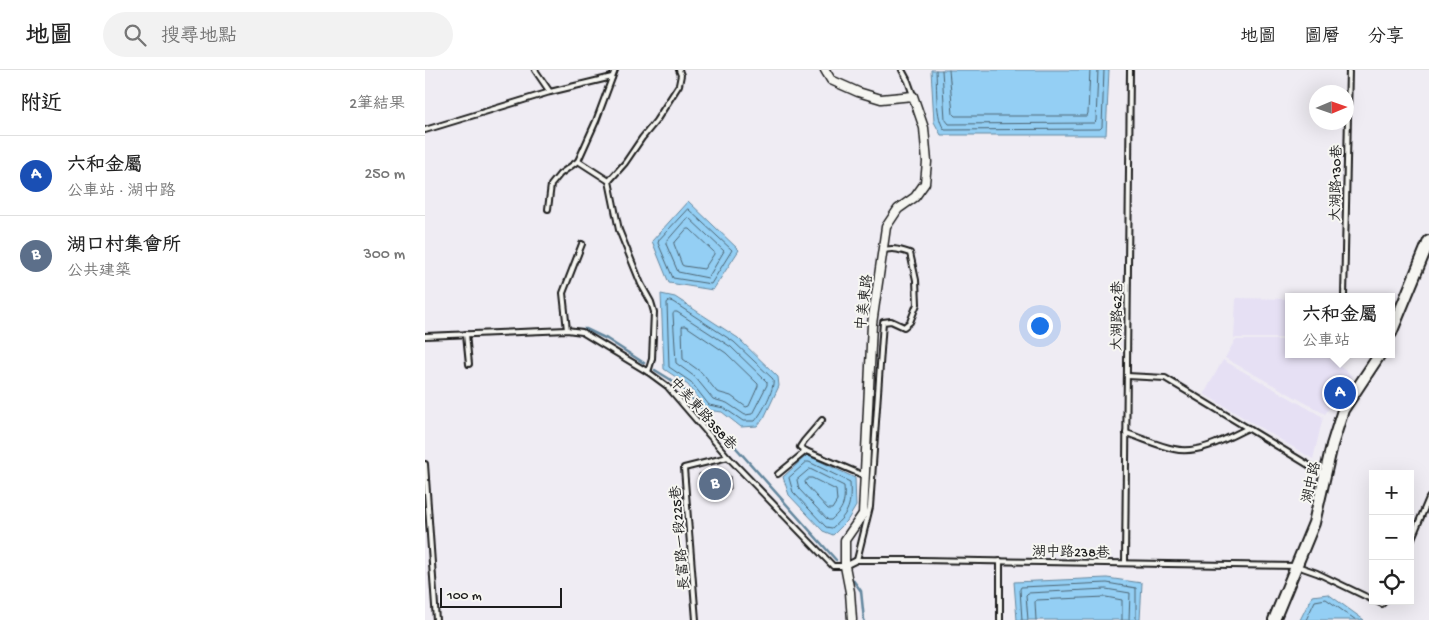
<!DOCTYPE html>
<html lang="zh-TW">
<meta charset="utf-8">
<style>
:root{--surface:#fff;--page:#f2f2f2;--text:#222;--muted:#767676;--line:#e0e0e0;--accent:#0f766e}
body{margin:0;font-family:"Gochi Hand","LXGW WenKai TC",sans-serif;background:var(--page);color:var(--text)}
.controls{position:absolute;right:15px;bottom:15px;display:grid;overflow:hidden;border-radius:0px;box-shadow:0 5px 20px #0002}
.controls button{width:45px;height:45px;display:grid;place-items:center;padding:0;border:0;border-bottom:1px solid var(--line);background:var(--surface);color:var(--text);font:25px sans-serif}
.compass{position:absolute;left:884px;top:15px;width:45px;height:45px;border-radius:50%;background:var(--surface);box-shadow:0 5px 20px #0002;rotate:88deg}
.scale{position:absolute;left:15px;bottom:12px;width:122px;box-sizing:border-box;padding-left:5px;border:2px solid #1c1c1c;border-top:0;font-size:14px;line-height:18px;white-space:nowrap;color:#1c1c1c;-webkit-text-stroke:4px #f6f6f2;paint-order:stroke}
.you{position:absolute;left:614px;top:255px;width:18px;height:18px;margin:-12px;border:4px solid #fff;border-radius:50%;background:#1a73e8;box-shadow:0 0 0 8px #1a73e833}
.badge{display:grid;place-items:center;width:32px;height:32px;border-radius:50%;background:var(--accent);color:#fff;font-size:16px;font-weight:700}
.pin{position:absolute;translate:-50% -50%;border:2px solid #fff;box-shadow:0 1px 5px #0006}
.popup{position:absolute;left:860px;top:223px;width:110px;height:65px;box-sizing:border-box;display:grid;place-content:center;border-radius:0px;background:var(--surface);filter:drop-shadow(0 1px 4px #0005);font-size:16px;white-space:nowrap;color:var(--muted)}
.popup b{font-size:19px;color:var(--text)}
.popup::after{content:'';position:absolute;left:50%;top:100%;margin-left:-10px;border:10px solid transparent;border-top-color:var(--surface)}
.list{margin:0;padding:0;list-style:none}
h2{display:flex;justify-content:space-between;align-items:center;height:65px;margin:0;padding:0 20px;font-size:21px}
h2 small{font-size:16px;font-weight:400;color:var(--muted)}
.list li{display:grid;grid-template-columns:32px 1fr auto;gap:15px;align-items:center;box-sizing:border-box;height:80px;padding:0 20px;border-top:1px solid var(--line)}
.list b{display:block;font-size:19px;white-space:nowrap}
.list p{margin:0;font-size:16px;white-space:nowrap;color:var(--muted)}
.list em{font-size:16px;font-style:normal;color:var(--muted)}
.icon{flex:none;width:28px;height:28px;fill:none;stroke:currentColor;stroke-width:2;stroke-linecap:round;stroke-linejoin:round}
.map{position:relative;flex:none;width:1004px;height:550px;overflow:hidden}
header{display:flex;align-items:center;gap:30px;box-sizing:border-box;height:70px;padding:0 25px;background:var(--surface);border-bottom:1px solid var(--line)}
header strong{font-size:24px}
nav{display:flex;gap:28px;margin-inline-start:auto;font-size:18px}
.search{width:350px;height:45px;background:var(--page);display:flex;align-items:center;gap:12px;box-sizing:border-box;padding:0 18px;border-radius:28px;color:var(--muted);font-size:19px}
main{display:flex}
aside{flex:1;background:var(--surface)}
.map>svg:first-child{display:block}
.built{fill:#e6e0f4}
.water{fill:#94cff4;stroke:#64879e}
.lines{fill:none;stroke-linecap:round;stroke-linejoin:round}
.shore{stroke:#4c6472;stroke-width:1}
.stream{stroke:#64879e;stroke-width:2.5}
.building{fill:#d2c4f6;stroke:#1c1c1c}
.lane-casing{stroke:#1c1c1c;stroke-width:8}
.street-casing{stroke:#1c1c1c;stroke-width:11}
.secondary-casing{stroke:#1c1c1c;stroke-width:14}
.lane{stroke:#f6f6f2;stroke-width:4}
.street{stroke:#f6f6f2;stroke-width:8}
.secondary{stroke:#f6f6f2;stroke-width:10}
.labels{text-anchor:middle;stroke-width:4;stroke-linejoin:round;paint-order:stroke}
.street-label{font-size:14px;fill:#1c1c1c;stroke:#f6f6f2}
</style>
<header>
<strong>地圖</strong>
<div class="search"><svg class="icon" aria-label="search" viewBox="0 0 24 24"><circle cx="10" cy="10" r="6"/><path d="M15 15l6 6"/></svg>搜尋地點</div>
<nav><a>地圖</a><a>圖層</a><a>分享</a></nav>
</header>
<main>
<aside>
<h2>附近<small>2筆結果</small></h2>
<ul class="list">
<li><span class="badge" style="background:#1a4fb4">A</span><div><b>六和金屬</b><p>公車站 · 湖中路</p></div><em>250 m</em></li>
<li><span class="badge" style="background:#5c6f8a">B</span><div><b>湖口村集會所</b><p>公共建築</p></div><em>300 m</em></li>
</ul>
</aside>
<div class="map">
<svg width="1004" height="550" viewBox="0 0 1004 550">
<rect width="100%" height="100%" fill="#efecf3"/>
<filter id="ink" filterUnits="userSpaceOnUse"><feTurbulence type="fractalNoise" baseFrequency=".02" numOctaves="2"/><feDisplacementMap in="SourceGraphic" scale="10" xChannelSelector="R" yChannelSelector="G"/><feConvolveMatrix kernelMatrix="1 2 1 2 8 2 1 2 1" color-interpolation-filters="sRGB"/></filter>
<g filter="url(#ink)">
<!-- built -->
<g class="built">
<path d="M811 228 864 229V269L859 268H809Z"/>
<path d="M810 270H857L864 271V284H899L927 306 900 344 800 288Z"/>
<path d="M798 290 898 347 888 389 779 324Z"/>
</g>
<!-- water -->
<g class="water">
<path d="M506 0H684L681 65H516L509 52Z"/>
<path d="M263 131 314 180 288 220 244 213 227 171Z"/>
<path d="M236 224 250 227 313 268 353 307 354 316 339 348 332 356 316 357 297 342 281 340 263 315 239 299Z"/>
<path d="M382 385 430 408 431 436 422 451 408 465 398 461 364 425 358 407Z"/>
<path d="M682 508 717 513 715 550H592L589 512Z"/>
<path d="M903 524 939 550H875L887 526Z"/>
</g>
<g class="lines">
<!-- shore -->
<g class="shore">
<path d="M511 0C512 15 510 50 520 60L675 59 677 57 679 0"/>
<path d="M517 0 520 49 524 54 669 53 671 51 673 0"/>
<path d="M524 0 528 44 530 46H662L663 43 665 0"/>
<path d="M263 139 307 180 286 214 248 208 233 173 234 170Z"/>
<path d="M264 148 299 181 283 208 253 202 241 174V172L261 149Z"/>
<path d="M262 159H265L289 182V184L279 199 259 196 257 195 249 174Z"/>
<path d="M245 231 248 232 309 272 348 309C350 319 337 343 330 351H318L299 338 284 335 266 312 244 297 242 233Z"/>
<path d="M250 242H252L306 277 342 312V315L327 344 320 345 302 333 288 329 270 307 251 293 248 244Z"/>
<path d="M258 256H261L301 283 333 314V316L324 336 321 337 306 326 292 322 276 302 258 289 257 258Z"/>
<path d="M382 392H384L425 412C426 435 425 442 407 458L401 457 368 422 364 408Z"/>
<path d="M385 399 419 416C420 433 419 438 406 450H403L374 419 372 410Z"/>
<path d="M384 408H387L411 420 412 431 407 439H403L381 415 380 412Z"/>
<path d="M597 550 595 519 596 517 682 513 711 518V550"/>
<path d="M603 550 601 525 603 523 681 519 705 523 704 550"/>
<path d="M611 550 610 532 611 530 681 527 697 530V550"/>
<path d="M881 550 890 531 901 529 931 550"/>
</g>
<!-- stream -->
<g class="stream">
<path d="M149 259H161L182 269 219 293"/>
<path d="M230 300 256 316 411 490"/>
<path d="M425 506 436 521 439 550"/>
</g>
</g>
<!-- building -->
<path class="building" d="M289 403V408L305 406 306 419 276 422 274 404Z"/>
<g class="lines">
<!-- lane casing -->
<g class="lane-casing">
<g id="lane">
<path d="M110 0 125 22"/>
<path d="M477 0 483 11 488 25"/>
<path d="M0 60 125 22 187 7"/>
<path d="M153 91 184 111 200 93 217 68 231 51 254 15 256 5 254 0"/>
<path d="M184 111 194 160 216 214 226 232 229 242 227 289 223 302"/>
<path d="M123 139 126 115 135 104 153 91 171 51 190 0"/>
<path d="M919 227 924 0"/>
<path d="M142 260 138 223 157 174"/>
<path d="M41 264 44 294"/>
<path d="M0 266 142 260 157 262 223 302 242 316 303 387 408 496H420L432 490H495L872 496 892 503 948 530"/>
<path d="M702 306 740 308 900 405"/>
<path d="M701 363C717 368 733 376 749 379 773 385 803 368 823 358"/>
<path d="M381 381 375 377 379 371 397 350"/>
<path d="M0 394 11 550"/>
<path d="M353 404 381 381 440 406"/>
<path d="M985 473 1004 428"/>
<path d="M432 490 445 437 458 252 466 251 479 257 485 252 492 234 491 210 485 183C475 180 467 177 457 181"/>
<path d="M575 491V550"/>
<path d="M700 492 705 0"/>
<path d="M951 531 957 534 960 531"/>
<path d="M271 550 259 398 303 387"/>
</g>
</g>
<!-- street casing -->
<g class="street-casing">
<path id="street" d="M400 0 406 10 433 22 456 29 488 26 499 58 502 92 500 113 490 127 473 139 461 157 447 254 438 444 420 470V496L425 522 427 550"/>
</g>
<!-- secondary casing -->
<g class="secondary-casing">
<g id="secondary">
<path d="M966 263 1004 171"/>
<path d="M849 550 889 453 907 375 918 340 955 284"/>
</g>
</g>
<!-- lane -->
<use href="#lane" class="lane"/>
<!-- street -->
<use href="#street" class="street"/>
<!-- secondary -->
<use href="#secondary" class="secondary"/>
</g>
</g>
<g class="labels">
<!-- street labels -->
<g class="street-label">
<text transform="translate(910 113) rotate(-89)" y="5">大湖路130巷</text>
<text transform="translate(438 232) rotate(-83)" y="5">中美東路</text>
<text transform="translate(691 246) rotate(-89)" y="5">大湖路62巷</text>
<text transform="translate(279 343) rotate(48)" y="5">中美東路358巷</text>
<text transform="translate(885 412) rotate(-77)" y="5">湖中路</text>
<text transform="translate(254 468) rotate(-95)" y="5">長富路一段225巷</text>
<text transform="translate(646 481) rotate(1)" y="5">湖中路238巷</text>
</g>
</g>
</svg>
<div class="controls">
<button>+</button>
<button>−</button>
<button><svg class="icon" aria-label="locate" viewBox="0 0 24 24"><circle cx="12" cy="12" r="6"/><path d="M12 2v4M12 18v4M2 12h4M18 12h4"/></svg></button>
</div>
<svg class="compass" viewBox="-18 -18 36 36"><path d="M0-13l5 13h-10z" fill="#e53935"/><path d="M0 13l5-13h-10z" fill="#767676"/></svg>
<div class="scale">100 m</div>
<div class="you"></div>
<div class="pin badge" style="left:915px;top:323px;background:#1a4fb4">A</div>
<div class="popup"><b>六和金屬</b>公車站</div>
<div class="pin badge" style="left:290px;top:414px;background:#5c6f8a">B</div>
</div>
</main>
